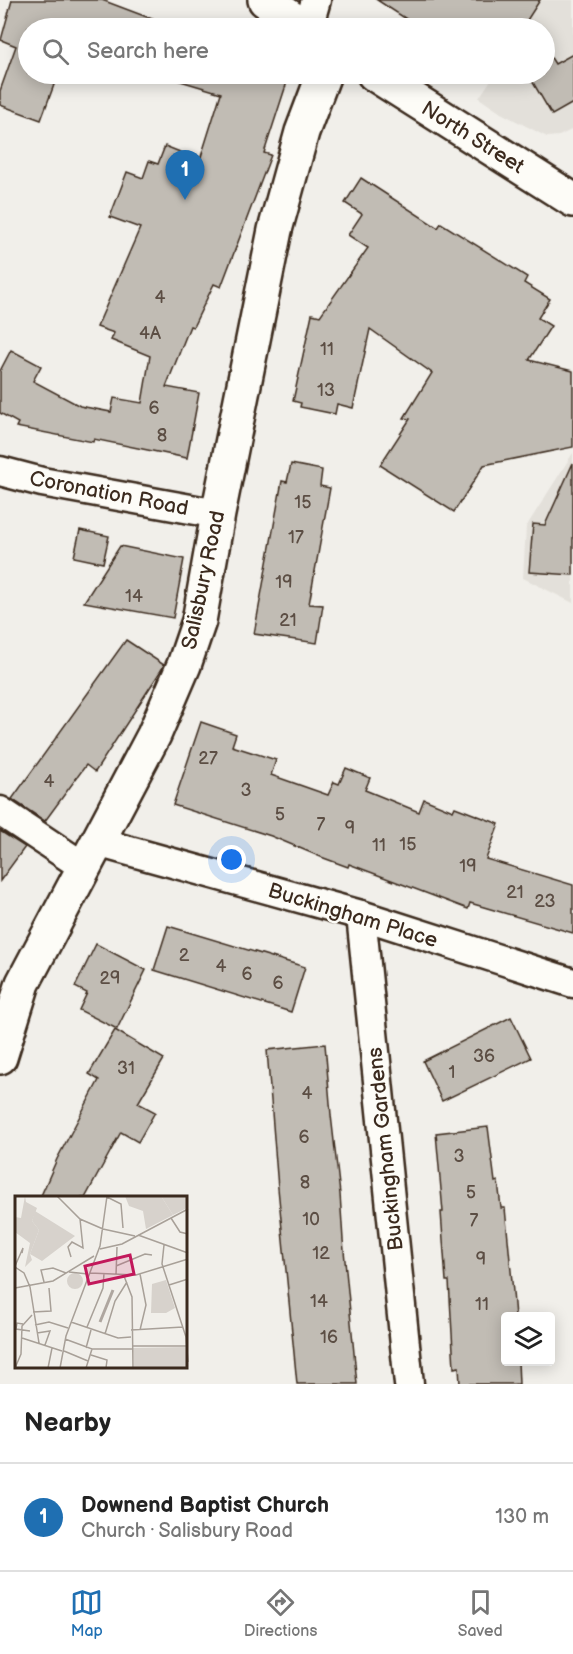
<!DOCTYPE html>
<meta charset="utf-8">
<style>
:root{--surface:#fff;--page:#f2f2f2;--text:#222;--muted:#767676;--line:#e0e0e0;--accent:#1f6fb2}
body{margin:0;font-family:"Balsamiq Sans",sans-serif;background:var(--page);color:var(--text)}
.controls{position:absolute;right:18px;bottom:18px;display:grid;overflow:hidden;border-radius:6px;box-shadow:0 3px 15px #0003}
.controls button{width:54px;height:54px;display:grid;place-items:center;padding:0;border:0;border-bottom:2px solid var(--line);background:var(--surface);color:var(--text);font:30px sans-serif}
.you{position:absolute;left:232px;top:860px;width:21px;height:21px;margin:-15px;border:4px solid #fff;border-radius:50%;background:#1a73e8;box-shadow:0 0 0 9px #1a73e833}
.badge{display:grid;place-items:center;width:39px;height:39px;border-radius:50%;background:var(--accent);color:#fff;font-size:20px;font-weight:700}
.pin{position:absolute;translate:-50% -50px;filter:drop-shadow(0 2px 3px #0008)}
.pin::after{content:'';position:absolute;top:32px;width:21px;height:18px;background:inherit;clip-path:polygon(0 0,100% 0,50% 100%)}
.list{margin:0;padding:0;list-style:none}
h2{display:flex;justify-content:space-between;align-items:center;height:78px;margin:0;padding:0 24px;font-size:26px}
h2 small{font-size:20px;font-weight:400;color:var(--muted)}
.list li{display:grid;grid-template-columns:39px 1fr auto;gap:18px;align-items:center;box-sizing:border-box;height:108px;padding:0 24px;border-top:2px solid var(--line)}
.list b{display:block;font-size:22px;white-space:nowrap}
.list p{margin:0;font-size:20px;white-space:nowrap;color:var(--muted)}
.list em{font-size:20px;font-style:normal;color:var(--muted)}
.icon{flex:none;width:33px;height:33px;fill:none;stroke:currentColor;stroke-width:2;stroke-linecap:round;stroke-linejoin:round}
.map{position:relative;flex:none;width:573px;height:1384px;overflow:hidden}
.search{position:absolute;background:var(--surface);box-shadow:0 3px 15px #0003;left:18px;right:18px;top:18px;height:66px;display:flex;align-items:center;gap:15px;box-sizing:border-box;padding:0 21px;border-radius:33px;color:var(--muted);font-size:22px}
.sheet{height:186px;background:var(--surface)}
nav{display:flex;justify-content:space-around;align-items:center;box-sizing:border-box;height:84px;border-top:2px solid var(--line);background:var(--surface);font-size:16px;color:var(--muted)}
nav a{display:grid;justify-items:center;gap:3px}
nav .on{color:var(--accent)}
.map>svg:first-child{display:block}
.built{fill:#e3e0da}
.building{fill:#c1bcb4;stroke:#3b2a1e;stroke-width:1.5}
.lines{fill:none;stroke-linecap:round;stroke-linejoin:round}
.street-casing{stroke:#3b2a1e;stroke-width:33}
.secondary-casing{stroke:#3b2a1e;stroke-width:38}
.primary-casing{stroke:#3b2a1e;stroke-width:38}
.street{stroke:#fdfcf7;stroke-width:28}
.secondary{stroke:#fdfcf7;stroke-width:33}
.primary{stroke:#fdfcf7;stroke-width:33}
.labels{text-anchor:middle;stroke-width:5;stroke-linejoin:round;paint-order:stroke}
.number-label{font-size:18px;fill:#5c4e44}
.street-label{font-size:21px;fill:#3b2a1e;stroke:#fdfcf7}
.inset-river{fill:none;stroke:#aea69f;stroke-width:3}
.inset-road{fill:none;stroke:#a8a098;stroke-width:1.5}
.view{fill:#c2185b;fill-opacity:0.15;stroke:#c2185b;stroke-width:3}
.inset-edge{fill:none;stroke:#3b2a1e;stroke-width:3}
</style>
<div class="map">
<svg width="573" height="1384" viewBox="0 0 573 1384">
<rect width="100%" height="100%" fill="#f1efea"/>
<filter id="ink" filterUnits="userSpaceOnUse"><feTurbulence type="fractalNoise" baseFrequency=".0167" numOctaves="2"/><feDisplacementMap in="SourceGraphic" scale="12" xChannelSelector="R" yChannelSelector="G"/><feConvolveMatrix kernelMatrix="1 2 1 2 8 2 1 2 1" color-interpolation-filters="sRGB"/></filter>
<g filter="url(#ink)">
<!-- built -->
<g class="built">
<path d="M490 0H573V129L559 136 547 137 501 113 479 98 495 74H544V28H525Z"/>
<path d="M573 453V603L523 578 526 527Z"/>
</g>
<!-- building -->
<g class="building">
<path d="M12 0H102L176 28H28V74H58L41 120 0 105V91L16 46 1 40Z"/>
<path d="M377 0H540L522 28H420Z"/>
<path d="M573 54V103L552 115 528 74H544V59L550 56 555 64Z"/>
<path d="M157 74H275L274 75 288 79 264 153 271 155 221 287 214 284 193 327 190 326 166 387 199 393 187 458 94 439 93 442 16 427 18 423 0 413V371L11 350 41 366 33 381 80 406 111 412 114 398 142 403 150 356 111 340 114 333 97 327 140 228 110 217 127 172 143 178 149 161 158 164 165 146 200 160 221 93Z"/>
<path d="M361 178 438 228 441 223 527 277 524 283 550 299 538 318 551 326 529 360 573 371V447L484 465 454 512 380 465 410 419 404 418 432 373 370 329 353 408 337 404 335 414 300 407 301 403 293 401 312 314 320 316 368 248 348 235 362 214 345 203Z"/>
<path d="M573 463V575L529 572 533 524 545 525Z"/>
<path d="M291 464 322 470 320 486 330 488 309 604 323 605 317 643 254 634 282 481 287 482Z"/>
<path d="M80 530 109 536 103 563 74 557Z"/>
<path d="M120 546 184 559 173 618 84 602Z"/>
<path d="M126 640 164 665 160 672 95 772 86 765 45 821 12 799Z"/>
<path d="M201 722 236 734 232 746 276 760 271 775 328 795 334 782 339 784 346 768 370 778 365 790 419 812 424 799 453 811 455 807 499 824 486 859 573 885V933L470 903 468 909 349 864 348 867 321 857 271 836 173 805Z"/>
<path d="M0 831 25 847 0 881Z"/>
<path d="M168 926 305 967 291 1012 154 970Z"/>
<path d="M96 944 146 970 117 1029 79 1010 87 993 75 987Z"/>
<path d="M511 1017 531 1058 442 1101 423 1061Z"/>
<path d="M115 1030 164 1059 138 1103 155 1112 138 1142 121 1132 85 1198H40L57 1159 99 1080 89 1074Z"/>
<path d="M325 1044 331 1115 340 1194 343 1240 357 1384H297L278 1188 267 1050Z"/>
<path d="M488 1127 495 1182 498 1181 501 1208H505L513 1292 515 1317H506V1362H518L519 1384H460L459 1367 454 1368 449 1281H446L441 1212H443L436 1133Z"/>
</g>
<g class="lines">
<!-- street casing -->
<g class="street-casing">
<g id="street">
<path d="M308 28 316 0"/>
<path d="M0 471 42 482 218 514"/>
<path d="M0 811 84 867"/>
<path d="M97 842 361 915 573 983"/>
<path d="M361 915 409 1384"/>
</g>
</g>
<!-- secondary casing -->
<g class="secondary-casing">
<path id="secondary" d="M0 1057 23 983 154 735 184 665 199 621 218 514 275 230 302 132 324 74"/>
</g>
<!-- primary casing -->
<g class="primary-casing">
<g id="primary">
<path d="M265 0 306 28"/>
<path d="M374 74 573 200"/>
</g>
</g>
<!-- street -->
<use href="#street" class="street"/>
<!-- secondary -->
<use href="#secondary" class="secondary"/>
<!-- primary -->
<use href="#primary" class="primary"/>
</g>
</g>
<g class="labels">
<!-- number labels -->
<g class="number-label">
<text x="160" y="303">4</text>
<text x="150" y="339">4A</text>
<text x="327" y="355">11</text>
<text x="326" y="396">13</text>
<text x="154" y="414">6</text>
<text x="162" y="441">8</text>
<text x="303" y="508">15</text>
<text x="296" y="543">17</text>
<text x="284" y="588">19</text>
<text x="134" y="602">14</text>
<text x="288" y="626">21</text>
<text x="208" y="764">27</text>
<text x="49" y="787">4</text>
<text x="246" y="796">3</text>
<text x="280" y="820">5</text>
<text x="321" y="830">7</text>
<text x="350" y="834">9</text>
<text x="408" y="850">15</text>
<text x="379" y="851">11</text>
<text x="468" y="872">19</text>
<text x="515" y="898">21</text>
<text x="545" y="907">23</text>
<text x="184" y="961">2</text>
<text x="221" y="972">4</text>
<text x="247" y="980">6</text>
<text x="110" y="984">29</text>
<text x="278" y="989">6</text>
<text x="484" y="1062">36</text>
<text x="126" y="1074">31</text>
<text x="452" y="1078">1</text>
<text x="307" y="1099">4</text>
<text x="304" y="1143">6</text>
<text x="459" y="1162">3</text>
<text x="305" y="1188">8</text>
<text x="471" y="1198">5</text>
<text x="311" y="1225">10</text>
<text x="474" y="1226">7</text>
<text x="321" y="1259">12</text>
<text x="481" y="1265">9</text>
<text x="319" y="1307">14</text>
<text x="482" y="1310">11</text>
<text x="329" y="1343">16</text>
</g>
<!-- street labels -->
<g class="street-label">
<text transform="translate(473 137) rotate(32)" y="7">North Street</text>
<text transform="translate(109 493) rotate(11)" y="7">Coronation Road</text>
<text transform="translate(203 580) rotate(-78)" y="7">Salisbury Road</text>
<text transform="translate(353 915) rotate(17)" y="7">Buckingham Place</text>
<text transform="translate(385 1149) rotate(-96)" y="7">Buckingham Gardens</text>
</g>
</g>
<!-- overview -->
<g transform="translate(15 1196)">
<rect width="172" height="172" fill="#f1efea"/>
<path d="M110 0H146L158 19 131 33 128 15 114 10ZM151 84 160 112 151 117H136L137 88ZM171 151V172H119L118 152Z" fill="#d7d2cc"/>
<path d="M10 0 11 6 22 12 17 25 24 34 15 58 17 64 10 71 15 47 0 36V21L6 22Z" fill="#d7d2cc"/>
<path d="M146 0H172V12L158 19Z" fill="#d7d2cc"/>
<path d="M20 15 60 40 27 65 15 58 24 34 17 25ZM52 85a8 8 0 1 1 16 0a8 8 0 1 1-16 0Z" fill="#d7d2cc"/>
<path class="inset-river" d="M85 126 98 94"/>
<path class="inset-road" d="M42 0 65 23 88 33M92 1 106 8 108 32M156 22 165 36 173 38M88 33 120 40M123 39 173 57M149 49 147 68 171 141 173 166M85 53 107 48 173 13M56 61 53 51 57 46 68 52 65 23M0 70 8 52 7 57M101 70 130 58 137 59M0 71 9 77 15 91 24 147M54 76 73 78M75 77 121 79 173 63M125 78 131 109 125 134M101 79 102 51M109 80 117 101 118 172M29 86 26 74 38 72 51 77M154 89 173 83M0 92 38 85 79 60M18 116 36 115 34 92M56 126 103 142 116 141M8 128 2 127 1 133 15 135M20 129 34 126 53 132M72 131 88 92 89 77M116 134 168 131M22 137 35 135 30 149M90 138 100 105 112 86M7 142 47 155M50 143 77 153H117M117 150H173M71 152 76 134M49 155 73 165M76 159 92 164 91 172M0 172 6 158 7 130 17 119M33 172 37 152M45 172 51 140 85 50 92 0M71 172 77 153"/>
<path class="view" d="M115 59 119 78 74 88 70 70Z"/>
<rect width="172" height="172" class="inset-edge"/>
</g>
</svg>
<div class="controls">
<button><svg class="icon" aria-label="layers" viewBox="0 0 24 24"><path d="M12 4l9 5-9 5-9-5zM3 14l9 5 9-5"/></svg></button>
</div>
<div class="you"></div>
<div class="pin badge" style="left:185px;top:200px">1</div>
<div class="search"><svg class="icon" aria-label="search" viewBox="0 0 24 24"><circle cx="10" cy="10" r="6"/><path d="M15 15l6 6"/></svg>Search here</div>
</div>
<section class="sheet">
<h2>Nearby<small></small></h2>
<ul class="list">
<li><span class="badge">1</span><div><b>Downend Baptist Church</b><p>Church · Salisbury Road</p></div><em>130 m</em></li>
</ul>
</section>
<nav>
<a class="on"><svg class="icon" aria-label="map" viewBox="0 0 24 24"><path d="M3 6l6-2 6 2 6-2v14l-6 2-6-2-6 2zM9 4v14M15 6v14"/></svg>Map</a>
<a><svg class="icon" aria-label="directions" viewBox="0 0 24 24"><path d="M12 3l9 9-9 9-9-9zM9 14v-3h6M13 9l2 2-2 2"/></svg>Directions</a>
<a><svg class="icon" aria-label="saved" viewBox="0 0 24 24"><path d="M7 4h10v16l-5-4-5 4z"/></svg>Saved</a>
</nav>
